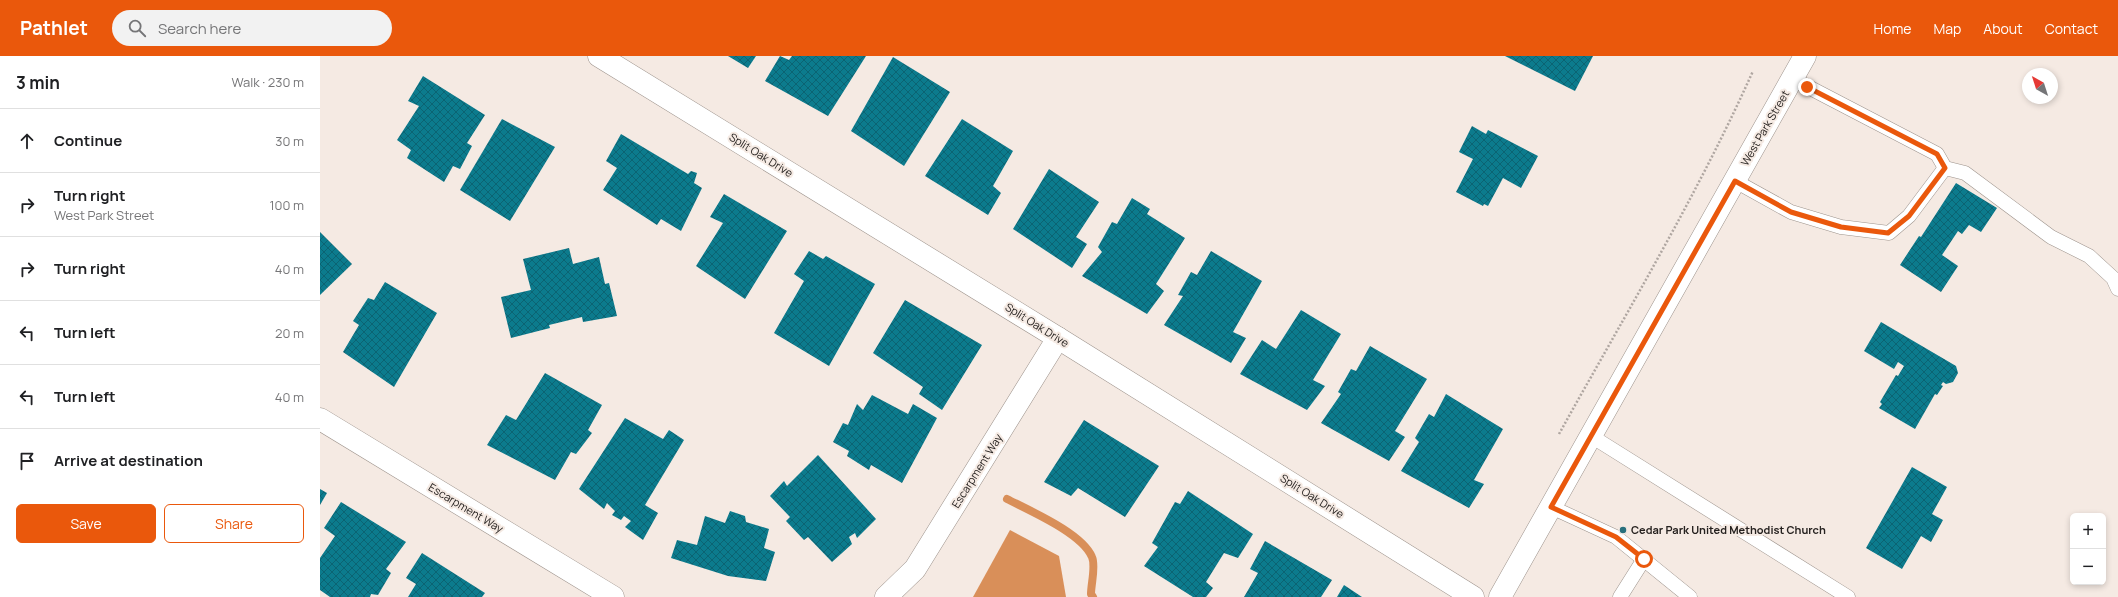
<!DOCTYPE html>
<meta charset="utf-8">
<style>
:root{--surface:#fff;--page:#f2f2f2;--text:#202124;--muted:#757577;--line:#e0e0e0;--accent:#ea580c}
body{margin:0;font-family:Manrope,sans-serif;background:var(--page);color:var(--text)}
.controls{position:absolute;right:12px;bottom:12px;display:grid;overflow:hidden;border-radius:6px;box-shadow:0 2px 6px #0003}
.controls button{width:36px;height:36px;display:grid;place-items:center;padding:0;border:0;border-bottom:1px solid var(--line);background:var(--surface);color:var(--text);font:20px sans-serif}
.compass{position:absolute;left:1702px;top:12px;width:36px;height:36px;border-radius:50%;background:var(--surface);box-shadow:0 2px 6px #0003;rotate:321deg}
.stop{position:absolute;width:12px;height:12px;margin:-9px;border:3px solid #ea580c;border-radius:50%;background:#fff}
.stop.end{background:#ea580c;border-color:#fff;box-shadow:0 1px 4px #0008}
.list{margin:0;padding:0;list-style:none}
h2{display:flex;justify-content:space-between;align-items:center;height:52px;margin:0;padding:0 16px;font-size:17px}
h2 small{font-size:13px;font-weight:400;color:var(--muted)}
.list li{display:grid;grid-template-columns:26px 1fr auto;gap:12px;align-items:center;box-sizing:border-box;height:64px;padding:0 16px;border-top:1px solid var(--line)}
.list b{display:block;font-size:15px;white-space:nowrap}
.list p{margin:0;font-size:13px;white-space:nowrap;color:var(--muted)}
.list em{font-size:13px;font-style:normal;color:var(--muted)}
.actions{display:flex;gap:8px;padding:12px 16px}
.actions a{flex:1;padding:9px 0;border:1px solid var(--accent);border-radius:6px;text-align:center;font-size:14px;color:var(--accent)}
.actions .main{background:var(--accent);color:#fff}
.icon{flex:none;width:22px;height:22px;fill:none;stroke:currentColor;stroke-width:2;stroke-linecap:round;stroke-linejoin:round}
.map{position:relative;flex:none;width:1798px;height:541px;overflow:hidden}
header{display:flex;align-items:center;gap:24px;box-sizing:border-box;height:56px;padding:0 20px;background:var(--accent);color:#fff}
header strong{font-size:19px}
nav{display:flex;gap:22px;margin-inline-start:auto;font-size:14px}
.search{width:280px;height:36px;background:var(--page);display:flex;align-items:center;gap:10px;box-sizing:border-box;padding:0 14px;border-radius:22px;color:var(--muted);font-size:15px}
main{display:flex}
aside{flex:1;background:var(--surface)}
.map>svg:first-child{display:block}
.water{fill:#d98f59}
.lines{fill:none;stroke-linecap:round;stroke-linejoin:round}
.stream{stroke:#d98f59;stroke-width:8}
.building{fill:url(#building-cross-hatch)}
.lane-casing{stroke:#9d938c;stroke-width:15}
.street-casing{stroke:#9d938c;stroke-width:23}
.secondary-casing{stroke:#9d938c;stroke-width:23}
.path{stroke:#afa6a1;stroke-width:2.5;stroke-dasharray:2 2;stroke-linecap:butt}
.lane{stroke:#fff;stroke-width:14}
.street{stroke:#fff;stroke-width:22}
.secondary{stroke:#fff;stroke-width:22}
.route{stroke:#ea580c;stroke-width:5}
.poi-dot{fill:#29707d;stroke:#f5eae3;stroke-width:1.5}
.labels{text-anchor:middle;stroke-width:4;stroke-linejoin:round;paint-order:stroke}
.street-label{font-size:11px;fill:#25211f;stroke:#f5eae3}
.poi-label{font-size:11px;font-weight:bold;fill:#25211f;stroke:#f5eae3;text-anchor:start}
</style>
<header>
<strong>Pathlet</strong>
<div class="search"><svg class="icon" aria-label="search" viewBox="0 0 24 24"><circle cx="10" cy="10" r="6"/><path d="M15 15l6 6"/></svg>Search here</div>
<nav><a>Home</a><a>Map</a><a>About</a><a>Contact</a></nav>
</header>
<main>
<aside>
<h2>3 min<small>Walk · 230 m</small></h2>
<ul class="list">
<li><svg class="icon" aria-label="ahead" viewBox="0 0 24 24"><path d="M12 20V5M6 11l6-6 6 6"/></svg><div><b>Continue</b></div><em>30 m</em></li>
<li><svg class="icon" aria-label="right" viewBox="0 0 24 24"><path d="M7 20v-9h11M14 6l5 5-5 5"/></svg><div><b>Turn right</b><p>West Park Street</p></div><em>100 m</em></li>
<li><svg class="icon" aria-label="right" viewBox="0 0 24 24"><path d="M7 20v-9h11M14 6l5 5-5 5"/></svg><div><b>Turn right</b></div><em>40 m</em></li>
<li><svg class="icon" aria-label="left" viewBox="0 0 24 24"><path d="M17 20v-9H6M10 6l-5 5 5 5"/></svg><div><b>Turn left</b></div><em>20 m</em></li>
<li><svg class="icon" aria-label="left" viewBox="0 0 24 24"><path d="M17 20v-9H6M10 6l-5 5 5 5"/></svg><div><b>Turn left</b></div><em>40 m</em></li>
<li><svg class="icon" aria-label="arrive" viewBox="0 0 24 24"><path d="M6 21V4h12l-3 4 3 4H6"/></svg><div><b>Arrive at destination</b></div></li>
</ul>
<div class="actions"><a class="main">Save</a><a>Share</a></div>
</aside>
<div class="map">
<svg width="1798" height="541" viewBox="0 0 1798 541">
<defs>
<pattern id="building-cross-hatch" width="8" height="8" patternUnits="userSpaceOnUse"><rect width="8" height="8" fill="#0c7b8d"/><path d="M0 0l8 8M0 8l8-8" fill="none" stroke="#0c6473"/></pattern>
</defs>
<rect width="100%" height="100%" fill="#f5eae3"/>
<!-- water -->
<path class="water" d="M690 474 739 500 746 541H653Z"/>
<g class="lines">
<!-- stream -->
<path class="stream" d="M687 443C710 455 762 477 772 501 776 510 771 528 771 538L773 541"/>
</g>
<!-- building -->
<g class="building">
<path d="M408 0H436L428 12Z"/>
<path d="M460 0 469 4 472 0H546L508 60 445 25Z"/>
<path d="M1185 0H1273L1255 35Z"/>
<path d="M573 1 630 36 584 110 531 75Z"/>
<path d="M103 20 165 59 147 87 152 90 140 113 133 110 124 126 87 102 91 94 77 84 99 50 88 45Z"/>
<path d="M182 63 235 91 190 165 140 134Z"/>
<path d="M642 63 693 95 673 130 681 137 668 159 605 120Z"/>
<path d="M1152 70 1166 78 1168 74 1218 100 1201 132 1183 122 1168 150 1164 148 1163 150 1136 136 1153 103 1139 96Z"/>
<path d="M301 78 368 118 371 115 377 117 374 127 382 132 361 175 341 163 337 169 283 134 297 112 286 105Z"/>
<path d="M729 113 779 146 756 181 767 188 752 212 693 173Z"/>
<path d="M1636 127 1677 152 1661 176 1649 169 1642 178 1638 175 1622 199 1638 210 1621 236 1580 209 1599 180 1601 181Z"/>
<path d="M404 138 467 175 425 243 376 210 403 167 390 161Z"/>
<path d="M812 142 830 153 827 158 865 182 836 228 844 235 827 258 762 220 782 196 778 191 792 166 797 168Z"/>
<path d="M0 176 32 208 0 239Z"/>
<path d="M249 192 253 208 279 201 285 228 289 227 297 260 263 266 262 261 229 269 230 272 191 282 181 241 211 234 203 203Z"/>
<path d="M489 195 503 203 506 200 555 228 509 310 454 277 484 225 474 218Z"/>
<path d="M891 195 942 225 913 276 926 282 911 307 844 269 863 240 858 239 871 216 877 219Z"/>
<path d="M65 226 117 257 74 331 23 296 39 269 33 265 48 242 54 244Z"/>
<path d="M585 244 662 289 622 354 599 338 603 331 553 297Z"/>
<path d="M981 254 1021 278 993 324 1005 330 987 354 920 318 942 284 956 293Z"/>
<path d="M1561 266 1636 310 1638 317 1633 326 1626 328 1623 326 1621 329 1623 330 1617 339 1615 338 1595 373 1559 352 1562 348 1560 346 1576 319 1578 320 1584 310 1578 306 1574 313 1544 295Z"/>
<path d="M1050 290 1107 323 1075 375 1085 381 1069 405 1001 367 1021 338 1018 336 1031 313 1036 315Z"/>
<path d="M225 317 282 349 268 374 272 377 256 398 251 396 235 424 167 389 186 359 196 364Z"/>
<path d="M1126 338 1183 373 1154 424 1164 428 1149 452 1081 415 1099 386 1095 382 1109 358 1114 361Z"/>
<path d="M552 339 588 358 593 348 617 362 582 427 551 409 549 414 527 400 529 395 513 386 523 367 528 369 537 348 543 354Z"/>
<path d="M305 362 343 383 349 374 364 384 325 449 338 457 323 484 305 471 311 465 304 460 301 464 292 459 295 455 287 447 284 453 259 433Z"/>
<path d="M764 364 839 410 805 461 758 432 751 440 724 426Z"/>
<path d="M498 399 556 463 537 482 535 477 529 481 532 488 512 506 488 481 484 484 466 465 470 461 450 440 464 425 467 430Z"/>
<path d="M1592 411 1627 431 1612 458 1623 464 1611 486 1601 480 1582 513 1546 492Z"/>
<path d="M0 433 7 437 0 449Z"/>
<path d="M868 435 933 478 918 502 904 497 886 526 893 532 886 541H873L824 510 838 491 832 487 855 446 860 448Z"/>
<path d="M21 446 86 486 66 513 71 517 58 539 51 538 50 541H10L0 534V502L15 480 4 472Z"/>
<path d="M410 455 425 460 426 466 449 473 444 492 455 496 446 525 408 520 351 502 357 484 377 489 385 460 405 467Z"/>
<path d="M945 485 1012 524 1001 541H924L938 517 930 513Z"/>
<path d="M102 497 165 537 162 541H88L96 528 86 522Z"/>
<path d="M1024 529 1042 541H1017Z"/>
</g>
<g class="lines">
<!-- lane casing -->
<g class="lane-casing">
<g id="lane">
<path d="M1473 23 1617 98 1625 112"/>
<path d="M1415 125 1471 156 1521 171 1569 177 1589 160 1625 112 1645 117 1731 181 1769 200 1793 222 1798 233"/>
<path d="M1271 380 1528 541"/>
<path d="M1231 451 1296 481 1370 541"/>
<path d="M1300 541 1324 503"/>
</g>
</g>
<!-- street casing -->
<g class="street-casing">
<g id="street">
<path d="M279 0 738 282 1153 541"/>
<path d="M0 363 293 541"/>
<path d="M566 541 595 513 738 282"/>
</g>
</g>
<!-- secondary casing -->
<g class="secondary-casing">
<path id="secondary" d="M1180 541 1485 0"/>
</g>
<!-- path -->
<path class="path" d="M1239 378C1305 259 1377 140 1433 15"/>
<!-- lane -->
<use href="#lane" class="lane"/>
<!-- street -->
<use href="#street" class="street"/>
<!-- secondary -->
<use href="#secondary" class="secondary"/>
</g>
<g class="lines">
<!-- route -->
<path class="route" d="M1324 503 1296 481 1231 451 1415 125 1471 156 1521 171 1568 177 1589 160 1625 112 1617 98 1487 31"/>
</g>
<!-- markers -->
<circle class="poi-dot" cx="1303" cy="474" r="4"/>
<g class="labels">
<!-- street labels -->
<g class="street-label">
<text transform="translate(1445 72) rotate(-60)" y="4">West Park Street</text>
<text transform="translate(441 99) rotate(32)" y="4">Split Oak Drive</text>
<text transform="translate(717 269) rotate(32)" y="4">Split Oak Drive</text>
<text transform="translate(657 415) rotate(-58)" y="4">Escarpment Way</text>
<text transform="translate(992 440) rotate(32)" y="4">Split Oak Drive</text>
<text transform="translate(146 452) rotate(31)" y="4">Escarpment Way</text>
</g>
<!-- poi labels -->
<g class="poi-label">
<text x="1311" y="478">Cedar Park United Methodist Church</text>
</g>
</g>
</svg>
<div class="controls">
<button>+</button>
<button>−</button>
</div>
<svg class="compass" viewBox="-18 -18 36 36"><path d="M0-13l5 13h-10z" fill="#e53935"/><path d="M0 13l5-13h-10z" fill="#757577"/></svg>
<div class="stop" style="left:1324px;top:503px"></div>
<div class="stop end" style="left:1487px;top:31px"></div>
</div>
</main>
